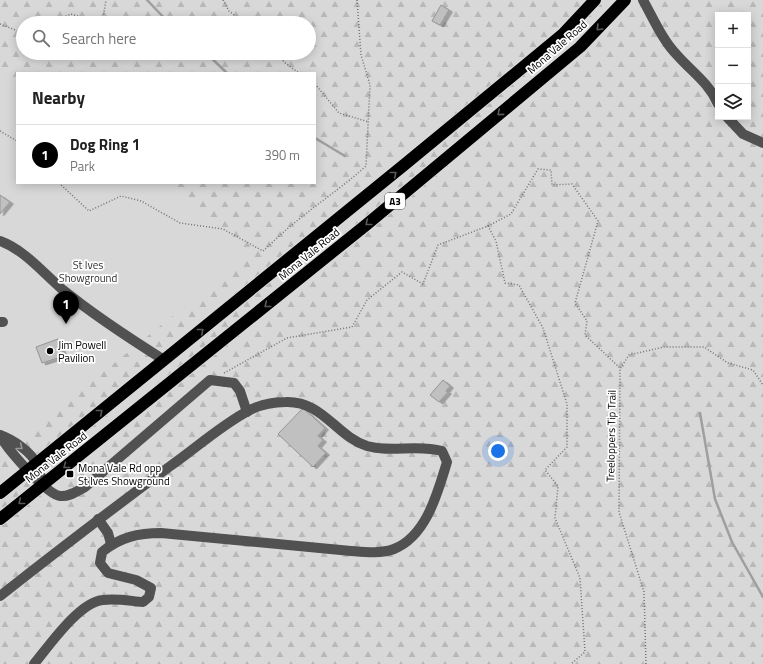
<!DOCTYPE html>
<meta charset="utf-8">
<style>
:root{--surface:#fff;--page:#f6f6f6;--text:#222;--muted:#767676;--line:#e0e0e0;--accent:#000}
body{margin:0;font-family:"Titillium Web",sans-serif;background:var(--page);color:var(--text)}
.controls{position:absolute;right:12px;top:12px;display:grid;overflow:hidden;border-radius:0px;box-shadow:0 2px 10px #0003}
.controls button{width:36px;height:36px;display:grid;place-items:center;padding:0;border:0;border-bottom:1px solid var(--line);background:var(--surface);color:var(--text);font:20px sans-serif}
.you{position:absolute;left:498px;top:451px;width:14px;height:14px;margin:-10px;border:3px solid #fff;border-radius:50%;background:#1a73e8;box-shadow:0 0 0 6px #1a73e833}
.badge{display:grid;place-items:center;width:26px;height:26px;border-radius:50%;background:var(--accent);color:#fff;font-size:13px;font-weight:700}
.pin{position:absolute;translate:-50% -33px;filter:drop-shadow(0 1px 2px #0008)}
.pin::after{content:'';position:absolute;top:21px;width:14px;height:12px;background:inherit;clip-path:polygon(0 0,100% 0,50% 100%)}
.list{margin:0;padding:0;list-style:none}
h2{display:flex;justify-content:space-between;align-items:center;height:52px;margin:0;padding:0 16px;font-size:17px}
h2 small{font-size:13px;font-weight:400;color:var(--muted)}
.list li{display:grid;grid-template-columns:26px 1fr auto;gap:12px;align-items:center;box-sizing:border-box;height:60px;padding:0 16px;border-top:1px solid var(--line)}
.list b{display:block;font-size:15px;white-space:nowrap}
.list p{margin:0;font-size:13px;white-space:nowrap;color:var(--muted)}
.list em{font-size:13px;font-style:normal;color:var(--muted)}
.icon{flex:none;width:22px;height:22px;fill:none;stroke:currentColor;stroke-width:2;stroke-linecap:round;stroke-linejoin:round}
.map{position:relative;flex:none;width:763px;height:664px;overflow:hidden}
.search{position:absolute;background:var(--surface);box-shadow:0 2px 10px #0003;left:16px;top:16px;width:300px;height:44px;display:flex;align-items:center;gap:10px;box-sizing:border-box;padding:0 14px;border-radius:22px;color:var(--muted);font-size:15px}
.panel{position:absolute;background:var(--surface);box-shadow:0 2px 10px #0003;left:16px;top:72px;width:300px;height:112px;border-radius:0px}
.map>svg:first-child{display:block}
.forest{fill:url(#forest-firs);fill-rule:evenodd}
.park{fill:#d8d8d8}
.lines{fill:none;stroke-linecap:round;stroke-linejoin:round}
.stream{stroke:#9f9f9f;stroke-width:2.5}
.building{fill:#c0c0c0;stroke:#959595;filter:url(#shadow)}
.highway-casing{stroke:#dbdbdb;stroke-width:14}
.path{stroke:#737373;stroke-width:1.5;stroke-dasharray:1 2;stroke-linecap:butt}
.minor{stroke:#515151;stroke-width:10}
.highway{stroke:#000;stroke-width:12}
.oneway{stroke:#595959}
.oneway2{stroke:#979797}
.poi-dot{fill:#000;stroke:#fff;stroke-width:1.5}
.labels{text-anchor:middle;stroke-width:3.5;stroke-linejoin:round;paint-order:stroke}
.shield{fill:#fff;stroke:#4c4c4c;stroke-width:1}
.shield-label{font-size:10px;font-weight:bold;fill:#000}
.street-label{font-size:11px;fill:#000;stroke:#fff}
.park-label{font-size:11px;fill:#2f2f2f;stroke:#fff}
.poi-label{font-size:11px;fill:#000;stroke:#fff;text-anchor:start}
</style>
<div class="map">
<svg width="763" height="664" viewBox="0 0 763 664">
<defs>
<pattern id="forest-firs" width="22" height="20" patternUnits="userSpaceOnUse"><rect width="22" height="20" fill="#d8d8d8"/><path d="M5 1l3.5 6h-7zM16 11l3.5 6h-7z" fill="#b8b8b8"/></pattern>
<filter id="shadow"><feDropShadow dx="3.5" dy="2" stdDeviation="0" flood-color="#0004"/></filter>
</defs>
<rect width="100%" height="100%" fill="#fff"/>
<!-- forest -->
<path class="forest" d="M0 0H763V664H0ZM718 15H748V117H718ZM23 23H309V53H23ZM17 73H315V183H17Z"/>
<!-- park -->
<path class="park" d="M0 70 17 80V183H174L249 257 197 296 0 456Z"/>
<g class="lines">
<!-- stream -->
<g class="stream">
<path d="M147 0 169 23"/>
<path d="M206 53 227 73"/>
<path d="M315 138 345 156"/>
<path d="M700 413 715 499 732 542 763 597"/>
</g>
</g>
<!-- building -->
<g class="building">
<path d="M441 5 449 10 440 25 432 21Z"/>
<path d="M0 195 10 202 0 214Z"/>
<path d="M58 339 64 356 42 363 36 347Z"/>
<path d="M443 380 450 386 446 391 448 392 439 402 430 395Z"/>
<path d="M303 408 325 428 318 436 323 440 318 446 326 453 313 467 278 434Z"/>
</g>
<g class="lines">
<!-- highway casing -->
<g class="highway-casing">
<g id="highway">
<path d="M0 493 404 165 562 35 595 0"/>
<path d="M0 519 366 225 580 47 625 0"/>
</g>
</g>
<!-- path -->
<g class="path">
<path d="M223 0 229 11 245 23"/>
<path d="M49 23 71 14 84 18H103L106 0"/>
<path d="M0 24 23 33"/>
<path d="M278 53 284 62 299 73"/>
<path d="M315 84 339 113 369 122"/>
<path d="M0 131 17 141"/>
<path d="M59 183 89 211 121 196 141 201 180 223 223 229 263 251C274 241 285 230 298 220 321 201 344 186 366 166L370 85 361 55 357 0"/>
<path d="M488 226 511 214 538 169 551 170 552 185 572 184 598 221 575 303 587 321 585 335 620 368"/>
<path d="M224 373 287 338 352 327 367 300 402 272 423 284 438 245 488 226 496 241 505 283 519 285 543 328 567 404V447L545 470 558 486 555 518 580 578 585 652 571 664"/>
<path d="M646 664 644 592 619 512 620 369 629 355 664 347H704L728 363 753 370 763 385"/>
</g>
<!-- minor -->
<g class="minor">
<path d="M643 0C653 18 663 41 677 55 692 72 709 83 718 104"/>
<path d="M727 117 743 134 763 143"/>
<path d="M0 241C25 250 43 273 63 290 95 316 129 338 164 360"/>
<path d="M0 322H3"/>
<path d="M0 435C5 447 47 495 60 496 70 497 77 491 85 487L210 380 234 383 240 391 247 412"/>
<path d="M0 435C12 439 32 452 37 465 40 470 41 477 42 483"/>
<path d="M98 519 108 533 111 544"/>
<path d="M0 596C56 552 112 509 169 467 195 449 220 426 248 411 259 405 273 402 286 402 323 401 336 436 367 446 391 453 417 444 442 451L447 462C438 491 427 536 394 549 381 554 364 552 351 551L161 533C139 533 120 537 102 552L100 563 108 573 136 580 151 588 149 597 143 602C130 601 116 598 103 600 79 602 49 646 34 664"/>
</g>
<!-- highway -->
<use href="#highway" class="highway"/>
</g>
<!-- one-way arrows -->
<defs><path id="oneway-chevron" d="M-2-3.5L2.5 0L-2 3.5" fill="none" stroke-width="1.6" stroke-linecap="round" stroke-linejoin="round"/></defs>
<g class="oneway">
<use href="#oneway-chevron" transform="translate(599 28) rotate(135)"/>
<use href="#oneway-chevron" transform="translate(500 113) rotate(140)"/>
<use href="#oneway-chevron" transform="translate(394 174) rotate(-39)"/>
<use href="#oneway-chevron" transform="translate(368 223) rotate(141)"/>
<use href="#oneway-chevron" transform="translate(267 305) rotate(141)"/>
<use href="#oneway-chevron" transform="translate(201 331) rotate(-39)"/>
<use href="#oneway-chevron" transform="translate(100 412) rotate(-39)"/>
<use href="#oneway-chevron" transform="translate(66 466) rotate(142)"/>
<use href="#oneway-chevron" transform="translate(21 502) rotate(141)"/>
</g>
<use class="oneway2" href="#oneway-chevron" transform="translate(20 447) rotate(39)"/>
<!-- markers -->
<g class="poi-dot">
<circle cx="50" cy="351" r="4"/>
<rect x="66" y="470" width="8" height="8" rx="2"/>
</g>
<g class="labels">
<!-- shield labels -->
<rect class="shield" x="385" y="193" width="20" height="16" rx="3"/>
<g class="shield-label">
<text x="395" y="205">A3</text>
</g>
<!-- street labels -->
<g class="street-label">
<text transform="translate(557 47) rotate(-41)" y="4">Mona Vale Road</text>
<text transform="translate(309 254) rotate(-39)" y="4">Mona Vale Road</text>
<text transform="translate(611 436) rotate(-89)" y="4">Treeloppers Tip Trail</text>
<text transform="translate(56 457) rotate(-38)" y="4">Mona Vale Road</text>
</g>
<!-- park labels -->
<g class="park-label">
<text x="88" y="269">St Ives<tspan x="88" dy="13">Showground</tspan></text>
</g>
<!-- poi labels -->
<g class="poi-label">
<text x="58" y="349">Jim Powell<tspan x="58" dy="13">Pavilion</tspan></text>
<text x="78" y="472">Mona Vale Rd opp<tspan x="78" dy="13">St Ives Showground</tspan></text>
</g>
</g>
</svg>
<div class="controls">
<button>+</button>
<button>−</button>
<button><svg class="icon" aria-label="layers" viewBox="0 0 24 24"><path d="M12 4l9 5-9 5-9-5zM3 14l9 5 9-5"/></svg></button>
</div>
<div class="you"></div>
<div class="pin badge" style="left:66px;top:324px">1</div>
<div class="search"><svg class="icon" aria-label="search" viewBox="0 0 24 24"><circle cx="10" cy="10" r="6"/><path d="M15 15l6 6"/></svg>Search here</div>
<section class="panel">
<h2>Nearby<small></small></h2>
<ul class="list">
<li><span class="badge">1</span><div><b>Dog Ring 1</b><p>Park</p></div><em>390 m</em></li>
</ul>
</section>
</div>
